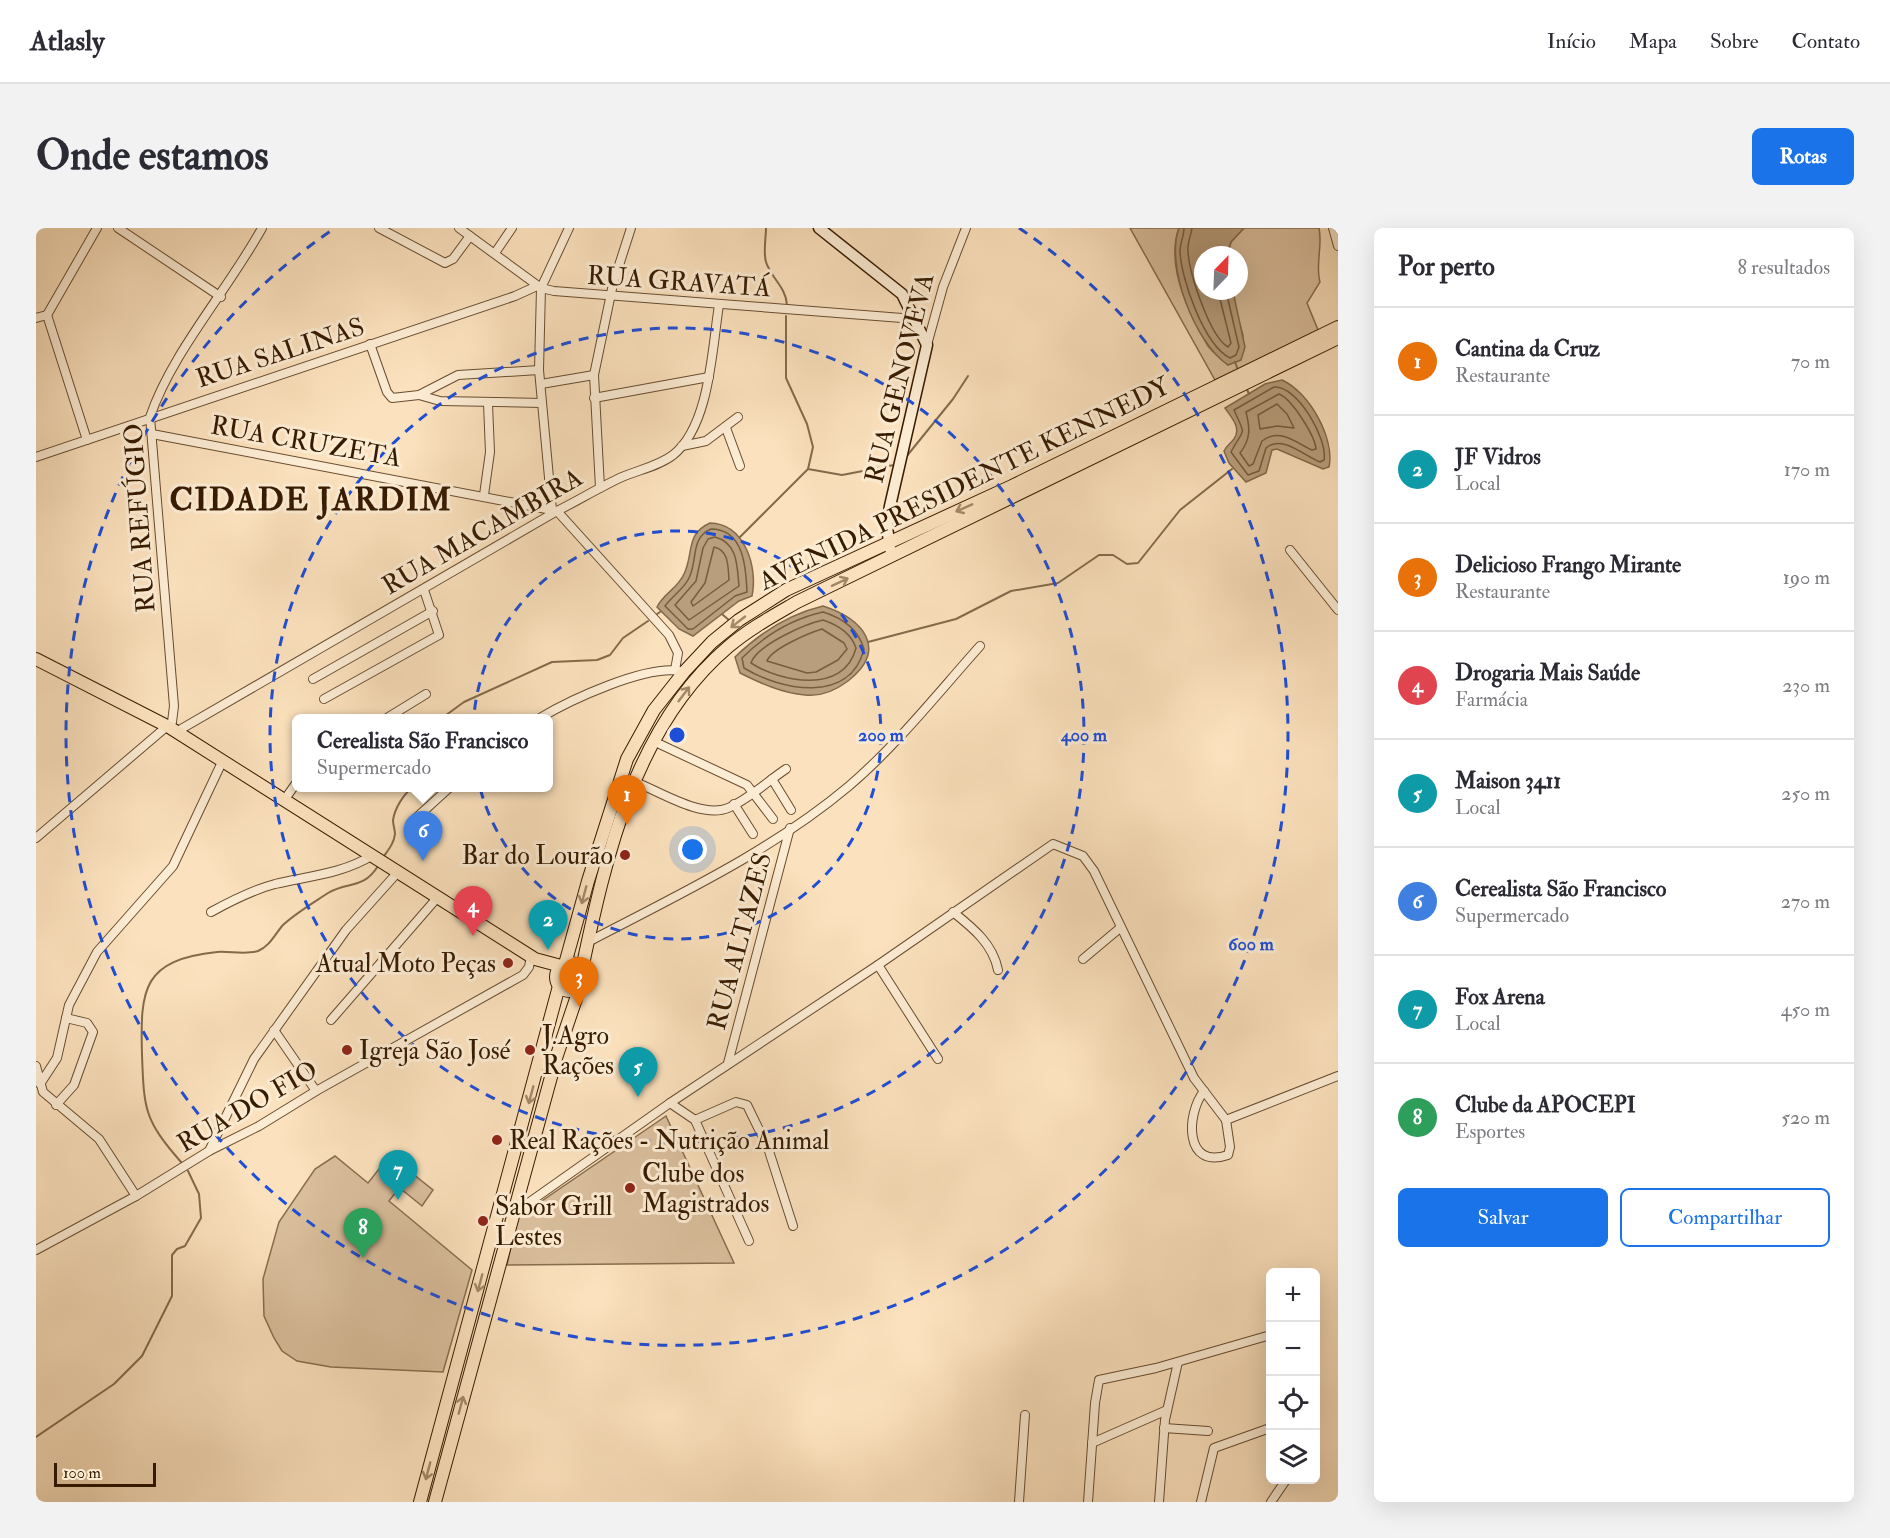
<!DOCTYPE html>
<html lang="pt">
<meta charset="utf-8">
<style>
:root{--surface:#fff;--page:#f2f2f3;--text:#2b2b33;--muted:#7c7c81;--line:#e1e1e2;--accent:#1a73e8}
body{margin:0;font-family:"IM FELL Double Pica",serif;background:var(--page);color:var(--text)}
.controls{position:absolute;right:18px;bottom:18px;display:grid;overflow:hidden;border-radius:9px;box-shadow:0 6px 24px #0002}
.controls button{width:54px;height:54px;display:grid;place-items:center;padding:0;border:0;border-bottom:2px solid var(--line);background:var(--surface);color:var(--text);font:30px sans-serif}
.compass{position:absolute;left:1158px;top:18px;width:54px;height:54px;border-radius:50%;background:var(--surface);box-shadow:0 6px 24px #0002;rotate:23deg}
.scale{position:absolute;left:18px;bottom:15px;width:102px;box-sizing:border-box;padding-left:6px;border:3px solid #371b00;border-top:0;font-size:16px;line-height:21px;white-space:nowrap;color:#371b00;-webkit-text-stroke:4px #fcecd4;paint-order:stroke}
.you{position:absolute;left:657px;top:622px;width:21px;height:21px;margin:-15px;border:4px solid #fff;border-radius:50%;background:#1a73e8;box-shadow:0 0 0 9px #1a73e833}
.badge{display:grid;place-items:center;width:39px;height:39px;border-radius:50%;background:var(--accent);color:#fff;font-size:20px;font-weight:700}
.pin{position:absolute;translate:-50% -50px;filter:drop-shadow(0 2px 3px #0008)}
.pin::after{content:'';position:absolute;top:32px;width:21px;height:18px;background:inherit;clip-path:polygon(0 0,100% 0,50% 100%)}
.popup{position:absolute;left:256px;top:486px;width:261px;height:78px;box-sizing:border-box;display:grid;place-content:center;border-radius:9px;background:var(--surface);filter:drop-shadow(0 2px 4px #0005);font-size:20px;white-space:nowrap;color:var(--muted)}
.popup b{font-size:22px;color:var(--text)}
.popup::after{content:'';position:absolute;left:50%;top:100%;margin-left:-12px;border:12px solid transparent;border-top-color:var(--surface)}
.list{margin:0;padding:0;list-style:none}
h2{display:flex;justify-content:space-between;align-items:center;height:78px;margin:0;padding:0 24px;font-size:26px}
h2 small{font-size:20px;font-weight:400;color:var(--muted)}
.list li{display:grid;grid-template-columns:39px 1fr auto;gap:18px;align-items:center;box-sizing:border-box;height:108px;padding:0 24px;border-top:2px solid var(--line)}
.list b{display:block;font-size:22px;white-space:nowrap}
.list p{margin:0;font-size:20px;white-space:nowrap;color:var(--muted)}
.list em{font-size:20px;font-style:normal;color:var(--muted)}
.actions{display:flex;gap:12px;padding:18px 24px}
.actions a{flex:1;padding:14px 0;border:2px solid var(--accent);border-radius:9px;text-align:center;font-size:21px;color:var(--accent)}
.actions .main{background:var(--accent);color:#fff}
.icon{flex:none;width:33px;height:33px;fill:none;stroke:currentColor;stroke-width:2;stroke-linecap:round;stroke-linejoin:round}
.map{position:relative;flex:none;width:1302px;height:1274px;overflow:hidden;border-radius:9px}
header{display:flex;align-items:center;gap:36px;box-sizing:border-box;height:84px;padding:0 30px;background:var(--surface);border-bottom:2px solid var(--line)}
header strong{font-size:28px}
nav{display:flex;gap:33px;margin-inline-start:auto;font-size:21px}
.intro{display:flex;align-items:center;justify-content:space-between;box-sizing:border-box;height:144px;padding:0 36px}
h1{margin:0;font-size:42px}
.button{padding:15px 27px;border-radius:9px;background:var(--accent);color:#fff;font-size:21px;font-weight:700}
main{display:flex;gap:36px;padding:0 36px}
aside{flex:1;background:var(--surface);border-radius:9px;box-shadow:0 6px 24px #0002}
.map>svg:first-child{display:block}
.green{fill:#dabf9d;stroke:#886d4e;stroke-width:1.5}
.water{fill:#b89e7d;stroke:#846a4b;stroke-width:1.5}
.lines{fill:none;stroke-linecap:round;stroke-linejoin:round}
.shore{stroke:#785c3e;stroke-width:1.5}
.stream{stroke:#846a4b;stroke-width:2}
.street-casing{stroke:#684c2f;stroke-width:10}
.secondary-casing{stroke:#371b00;stroke-width:13}
.primary-casing{stroke:#371b00;stroke-width:14}
.street{stroke:#fcecd4;stroke-width:8}
.secondary{stroke:#fcecd4;stroke-width:10}
.primary{stroke:#fbe1bd;stroke-width:12}
.oneway{stroke:#a38868}
.ring{fill:none;stroke:#1d4ed8;stroke-width:3;stroke-dasharray:10 8}
.poi-dot{fill:#8f2418;stroke:#fcecd4;stroke-width:2}
.labels{text-anchor:middle;stroke-width:6;stroke-linejoin:round;paint-order:stroke}
.street-label{font-size:26px;fill:#371b00;stroke:#fcecd4}
.poi-label{font-size:26px;fill:#371b00;stroke:#fcecd4;text-anchor:start}
.district-label{font-size:32px;font-weight:bold;letter-spacing:1.5px;fill:#371b00;stroke:#fcecd4}
.centre{fill:#1d4ed8;stroke:#fcecd4;stroke-width:3}
.ring-label{font-size:18px;text-anchor:middle;font-weight:bold;fill:#1d4ed8;stroke:#fcecd4;stroke-width:6;stroke-linejoin:round;paint-order:stroke}
</style>
<header>
<strong>Atlasly</strong>
<nav><a>Início</a><a>Mapa</a><a>Sobre</a><a>Contato</a></nav>
</header>
<div class="intro"><h1>Onde estamos</h1><a class="button">Rotas</a></div>
<main>
<div class="map">
<svg width="1302" height="1274" viewBox="0 0 1302 1274">
<rect width="100%" height="100%" fill="#fbe1bd"/>
<filter id="stains"><feTurbulence type="fractalNoise" baseFrequency=".00333" numOctaves="4"/><feColorMatrix values="0 0 0 0 .2 0 0 0 0 .09 0 0 0 0 .02 0 0 0 .5 -.17"/></filter>
<radialGradient id="worn" r=".72"><stop offset=".6" stop-color="#630" stop-opacity="0"/><stop offset="1" stop-color="#630" stop-opacity=".3"/></radialGradient>
<!-- green -->
<g class="green">
<path d="M1094 0H1143C1129 37 1153 86 1172 118 1177 125 1186 131 1192 137L1205 132 1207 107 1194 63H1203V27H1191L1195 14 1208 0H1283C1287 18 1279 36 1284 54L1271 75 1282 102 1179 152Z"/>
<path d="M630 888 698 1035 471 1037 481 990Z"/>
<path d="M354 927 376 944 353 973 436 1042 407 1144 295 1139 261 1133 246 1123 238 1110 228 1088 227 1051 243 994 279 941 299 928 332 955Z"/>
<path d="M377 946 397 962 386 978 365 961Z"/>
</g>
<!-- water -->
<g class="water">
<path d="M1143 0H1208L1195 14 1191 27H1167V63H1194L1198 68 1209 119 1205 132 1192 137C1159 115 1129 38 1143 0Z"/>
<path d="M1246 152C1273 164 1299 210 1293 239L1287 241 1241 221 1236 222 1230 245 1210 254 1193 235 1188 223C1191 217 1194 216 1198 211 1206 200 1195 189 1189 180L1229 156Z"/>
<path d="M674 295C709 296 722 339 716 368L703 373 657 408 643 401 621 379C627 366 642 360 648 346 658 326 649 306 674 295Z"/>
<path d="M787 378C827 391 853 421 812 453 800 462 785 469 769 467 746 465 724 455 704 445L699 429C725 404 753 386 787 378Z"/>
</g>
<g class="lines">
<!-- shore -->
<g class="shore">
<path d="M1148 0C1148 8 1144 15 1144 23 1145 51 1168 117 1194 130L1200 127 1203 119 1190 63"/>
<path d="M1156 0C1155 8 1151 15 1152 23 1153 45 1174 109 1192 119L1195 115 1182 63"/>
<path d="M1238 159C1261 157 1292 211 1288 232L1284 234C1268 228 1246 206 1230 220L1223 243 1212 247 1195 224C1208 198 1211 211 1198 182Z"/>
<path d="M1243 166C1256 171 1279 208 1280 221L1276 222C1260 215 1244 199 1226 213L1217 236 1213 238 1204 225C1215 211 1214 200 1210 184Z"/>
<path d="M1241 176 1251 186 1258 200 1241 198 1224 201 1222 187Z"/>
<path d="M675 301C708 301 710 340 711 364L699 368 657 401H652L629 378C636 368 648 361 653 350 662 332 654 310 675 301Z"/>
<path d="M679 309C702 315 701 338 703 358L653 392 639 377 660 353 667 320 672 311Z"/>
<path d="M678 319C693 322 692 339 693 352L657 378 655 374 669 355Z"/>
<path d="M787 384C807 390 822 401 828 421 814 477 744 462 708 440L706 430C728 408 756 391 787 384Z"/>
<path d="M787 392C802 397 815 405 820 420 808 467 744 454 715 435 721 417 769 396 787 392Z"/>
<path d="M786 401 808 415 811 421 802 432 780 444 771 445 731 433C735 421 773 405 786 401Z"/>
</g>
<!-- stream -->
<g class="stream">
<path d="M730 0C730 10 727 24 730 34 735 50 750 59 751 77"/>
<path d="M1199 134 1202 142"/>
<path d="M1210 159 1213 166"/>
<path d="M870 229 917 171 932 148"/>
<path d="M772 241 806 247 858 237"/>
<path d="M704 309 772 241 777 219 771 196 750 150V88"/>
<path d="M621 386 624 384"/>
<path d="M686 386 695 394"/>
<path d="M832 414 920 391 975 363 1022 355 1063 327H1077L1091 336 1102 335 1144 282 1196 241"/>
<path d="M406 490 428 474 516 434 561 432 574 427 587 410 612 393"/>
<path d="M348 628C353 621 358 615 359 606 359 602 357 597 357 592 359 580 367 567 376 560"/>
<path d="M145 934C108 892 108 881 106 827 104 760 107 732 181 724 193 723 211 727 222 723 234 718 239 706 247 697 260 685 277 675 292 665 312 653 327 662 342 638"/>
<path d="M0 1209 78 1156 106 1128 136 1068V1027L141 1021 149 1018 165 990 163 966 152 943"/>
</g>
<!-- street casing -->
<g class="street-casing">
<g id="street">
<path d="M82 0 185 69"/>
<path d="M343 0 409 35 417 31 434 8"/>
<path d="M423 0 505 60 518 63 879 91"/>
<path d="M1297 0 1302 18"/>
<path d="M459 25 476 0"/>
<path d="M11 87 51 212"/>
<path d="M11 87 61 0"/>
<path d="M0 90 11 87"/>
<path d="M334 116 351 164 356 170 383 167 422 147 503 142"/>
<path d="M891 117 907 59 930 0"/>
<path d="M505 156 558 147"/>
<path d="M383 167 404 173 506 175"/>
<path d="M558 170 673 149"/>
<path d="M690 200 704 238"/>
<path d="M116 206 521 283"/>
<path d="M646 218 670 213 702 189"/>
<path d="M0 229 479 68 501 58"/>
<path d="M564 260 558 147 577 56 595 0"/>
<path d="M448 267 454 224 452 176"/>
<path d="M516 282 503 142 505 60 533 0"/>
<path d="M521 283 633 407 642 425 639 442"/>
<path d="M1254 322 1302 382"/>
<path d="M277 451 397 383"/>
<path d="M288 471 403 407 388 362"/>
<path d="M351 490 390 466"/>
<path d="M504 490C534 472 609 437 644 443"/>
<path d="M140 504 521 283C543 272 564 259 586 249 602 242 623 238 637 227 674 198 676 120 683 77"/>
<path d="M617 513 711 557 737 591"/>
<path d="M736 551 755 582"/>
<path d="M599 554C623 563 666 591 692 580 713 571 732 553 750 541"/>
<path d="M249 571 261 554"/>
<path d="M698 576 717 606"/>
<path d="M380 590 413 560"/>
<path d="M0 610 136 494 138 478 114 189C136 124 192 62 226 0"/>
<path d="M175 684C195 673 216 662 239 656 273 648 306 646 337 627"/>
<path d="M917 684C937 700 957 716 962 742"/>
<path d="M552 714C640 668 736 623 813 558 861 517 902 465 944 418"/>
<path d="M1047 731 1084 700"/>
<path d="M842 737 902 831"/>
<path d="M295 792 401 670"/>
<path d="M238 802 280 863"/>
<path d="M692 835 754 600"/>
<path d="M0 838 7 864 63 911 100 968"/>
<path d="M4 856 21 830 33 777 61 724 137 638 187 532"/>
<path d="M1168 863C1150 886 1148 942 1192 927L1194 919 1190 892"/>
<path d="M634 875 659 892 713 1013"/>
<path d="M20 877 38 857 57 804 51 795 30 790"/>
<path d="M659 892 700 874 711 877 732 920 757 998"/>
<path d="M173 923 218 831 310 702 362 644"/>
<path d="M478 985 634 875 842 737 1017 616 1047 628 1058 643 1158 850 1190 892 1302 848"/>
<path d="M0 1022 100 968 173 923 223 898 280 863 487 747 493 739 495 728"/>
<path d="M1128 1200 1172 1203"/>
<path d="M1056 1215 1131 1182"/>
<path d="M983 1274 989 1187"/>
<path d="M1052 1274 1059 1175 1063 1152 1120 1140 1231 1108"/>
<path d="M1123 1274 1129 1192 1142 1134"/>
<path d="M1165 1274 1178 1220 1234 1200"/>
<path d="M1235 1274 1250 1252"/>
</g>
</g>
<!-- secondary casing -->
<g class="secondary-casing">
<path id="secondary" d="M783 0 866 66 891 117 854 278 851 299 854 321"/>
</g>
<!-- primary casing -->
<g class="primary-casing">
<g id="primary">
<path d="M0 431 133 499 499 731 525 738"/>
<circle cx="534" cy="749" r="14"/>
<path d="M529 736 552 653 591 531 618 482 648 444 676 414 703 392 750 362 976 258 1302 99"/>
<path d="M546 741C570 627 599 498 692 419 713 401 737 388 761 374L1302 110"/>
<path d="M384 1274 523 758"/>
<path d="M399 1274 521 827 544 759"/>
</g>
</g>
<!-- street -->
<use href="#street" class="street"/>
<!-- secondary -->
<use href="#secondary" class="secondary"/>
<!-- primary -->
<use href="#primary" class="primary"/>
</g>
<!-- one-way arrows -->
<defs><path id="oneway-shaft" d="M-6 0H5M1.5-3L5.5 0L1.5 3" fill="none" stroke-width="1.6" stroke-linecap="round" stroke-linejoin="round" transform="scale(1.5)"/></defs>
<g class="oneway">
<use href="#oneway-shaft" transform="translate(928 280) rotate(156)"/>
<use href="#oneway-shaft" transform="translate(804 354) rotate(-25)"/>
<use href="#oneway-shaft" transform="translate(702 394) rotate(142)"/>
<use href="#oneway-shaft" transform="translate(648 466) rotate(-53)"/>
<use href="#oneway-shaft" transform="translate(548 667) rotate(105)"/>
<use href="#oneway-shaft" transform="translate(495 867) rotate(105)"/>
<use href="#oneway-shaft" transform="translate(444 1055) rotate(105)"/>
<use href="#oneway-shaft" transform="translate(425 1177) rotate(-75)"/>
<use href="#oneway-shaft" transform="translate(392 1243) rotate(105)"/>
</g>
<!-- distance rings -->
<g class="ring">
<circle cx="641" cy="507" r="204"/>
<circle cx="641" cy="507" r="407"/>
<path d="M983 0A611 611 0 1 1 299 0"/>
</g>
<!-- markers -->
<g class="poi-dot">
<circle cx="589" cy="627" r="6"/>
<circle cx="472" cy="735" r="6"/>
<circle cx="311" cy="822" r="6"/>
<circle cx="494" cy="822" r="6"/>
<circle cx="461" cy="912" r="6"/>
<circle cx="594" cy="960" r="6"/>
<circle cx="447" cy="993" r="6"/>
</g>
<g class="labels">
<!-- street labels -->
<g class="street-label">
<text transform="translate(643 53) rotate(4)" y="9">RUA GRAVATÁ</text>
<text transform="translate(244 124) rotate(-18)" y="9">RUA SALINAS</text>
<text transform="translate(863 150) rotate(-76)" y="9">RUA GENOVEVA</text>
<text transform="translate(270 213) rotate(10)" y="9">RUA CRUZETA</text>
<text transform="translate(928 255) rotate(-26)" y="9">AVENIDA PRESIDENTE KENNEDY</text>
<text transform="translate(103 290) rotate(-94)" y="9">RUA REFÚGIO</text>
<text transform="translate(446 303) rotate(-30)" y="9">RUA MACAMBIRA</text>
<text transform="translate(703 713) rotate(-75)" y="9">RUA ALTAZES</text>
<text transform="translate(211 878) rotate(-30)" y="9">RUA DO FIO</text>
</g>
<!-- poi labels -->
<g class="poi-label">
<text x="577" y="636" text-anchor="end">Bar do Lourão</text>
<text x="460" y="744" text-anchor="end">Atual Moto Peças</text>
<text x="506" y="816">J.Agro<tspan x="506" dy="30">Rações</tspan></text>
<text x="323" y="831">Igreja São José</text>
<text x="473" y="921">Real Rações - Nutrição Animal</text>
<text x="606" y="954">Clube dos<tspan x="606" dy="30">Magistrados</tspan></text>
<text x="459" y="987">Sabor Grill<tspan x="459" dy="30">Lestes</tspan></text>
</g>
<!-- district labels -->
<g class="district-label">
<text x="275" y="282">CIDADE JARDIM</text>
</g>
</g>
<circle cx="641" cy="507" r="9" class="centre"/>
<g class="ring-label">
<text x="845" y="513">200 m</text>
<text x="1048" y="513">400 m</text>
<text x="1215" y="722">600 m</text>
</g>
<rect width="100%" height="100%" filter="url(#stains)"/>
<rect width="100%" height="100%" fill="url(#worn)"/>
</svg>
<div class="controls">
<button>+</button>
<button>−</button>
<button><svg class="icon" aria-label="locate" viewBox="0 0 24 24"><circle cx="12" cy="12" r="6"/><path d="M12 2v4M12 18v4M2 12h4M18 12h4"/></svg></button>
<button><svg class="icon" aria-label="layers" viewBox="0 0 24 24"><path d="M12 4l9 5-9 5-9-5zM3 14l9 5 9-5"/></svg></button>
</div>
<svg class="compass" viewBox="-18 -18 36 36"><path d="M0-13l5 13h-10z" fill="#e53935"/><path d="M0 13l5-13h-10z" fill="#7c7c81"/></svg>
<div class="scale">100 m</div>
<div class="you"></div>
<div class="pin badge" style="left:591px;top:597px;background:#e8710a">1</div>
<div class="pin badge" style="left:512px;top:722px;background:#0f9aa8">2</div>
<div class="pin badge" style="left:543px;top:779px;background:#e8710a">3</div>
<div class="pin badge" style="left:437px;top:708px;background:#e0444e">4</div>
<div class="pin badge" style="left:602px;top:869px;background:#0f9aa8">5</div>
<div class="pin badge" style="left:387px;top:633px;background:#3f7fe0">6</div>
<div class="popup"><b>Cerealista São Francisco</b>Supermercado</div>
<div class="pin badge" style="left:362px;top:972px;background:#0f9aa8">7</div>
<div class="pin badge" style="left:327px;top:1030px;background:#2e9e5b">8</div>
</div>
<aside>
<h2>Por perto<small>8 resultados</small></h2>
<ul class="list">
<li><span class="badge" style="background:#e8710a">1</span><div><b>Cantina da Cruz</b><p>Restaurante</p></div><em>70 m</em></li>
<li><span class="badge" style="background:#0f9aa8">2</span><div><b>JF Vidros</b><p>Local</p></div><em>170 m</em></li>
<li><span class="badge" style="background:#e8710a">3</span><div><b>Delicioso Frango Mirante</b><p>Restaurante</p></div><em>190 m</em></li>
<li><span class="badge" style="background:#e0444e">4</span><div><b>Drogaria Mais Saúde</b><p>Farmácia</p></div><em>230 m</em></li>
<li><span class="badge" style="background:#0f9aa8">5</span><div><b>Maison 3411</b><p>Local</p></div><em>250 m</em></li>
<li><span class="badge" style="background:#3f7fe0">6</span><div><b>Cerealista São Francisco</b><p>Supermercado</p></div><em>270 m</em></li>
<li><span class="badge" style="background:#0f9aa8">7</span><div><b>Fox Arena</b><p>Local</p></div><em>450 m</em></li>
<li><span class="badge" style="background:#2e9e5b">8</span><div><b>Clube da APOCEPI</b><p>Esportes</p></div><em>520 m</em></li>
</ul>
<div class="actions"><a class="main">Salvar</a><a>Compartilhar</a></div>
</aside>
</main>
